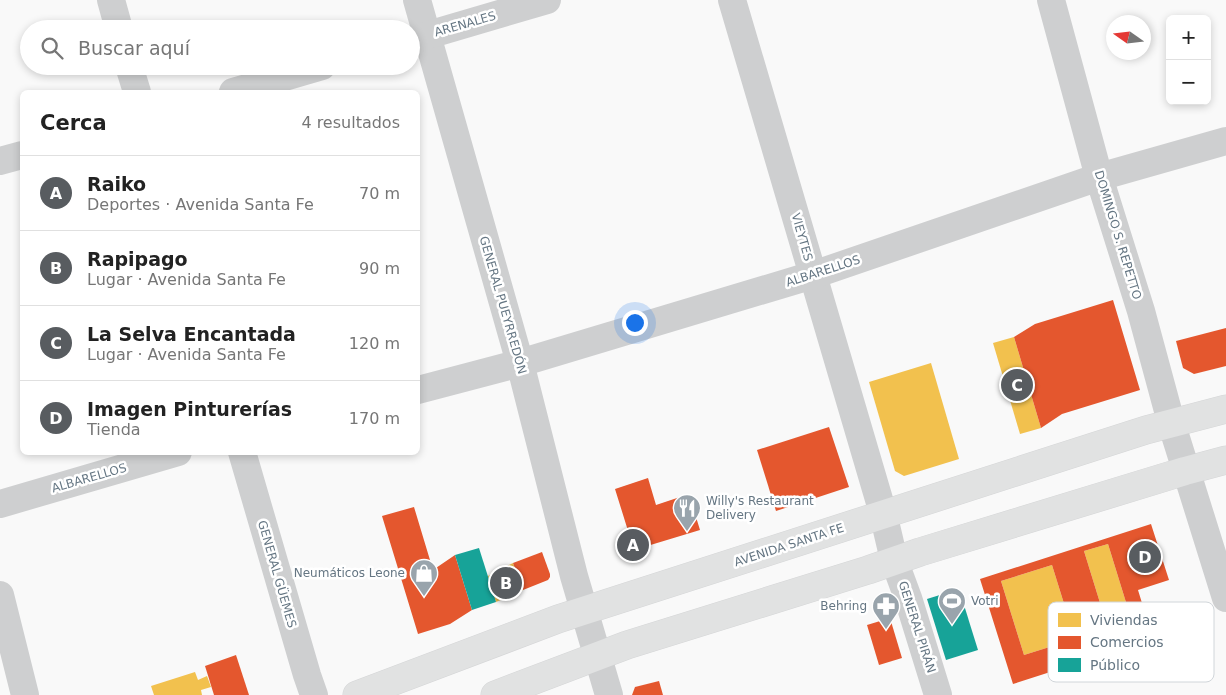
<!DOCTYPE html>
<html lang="es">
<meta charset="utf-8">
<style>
:root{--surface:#fff;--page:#f6f6f6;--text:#222;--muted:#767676;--line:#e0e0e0;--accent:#585c60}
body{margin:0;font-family:"DejaVu Sans",sans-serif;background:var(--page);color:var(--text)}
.controls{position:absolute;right:15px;top:15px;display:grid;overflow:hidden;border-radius:8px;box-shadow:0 2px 8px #0003}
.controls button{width:45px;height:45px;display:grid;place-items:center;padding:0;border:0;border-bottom:1px solid var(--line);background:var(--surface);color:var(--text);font:25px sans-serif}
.compass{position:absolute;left:1106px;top:15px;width:45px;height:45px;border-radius:50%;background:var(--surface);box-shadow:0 2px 8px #0003;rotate:284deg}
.you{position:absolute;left:634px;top:322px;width:18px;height:18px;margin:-12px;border:4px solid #fff;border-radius:50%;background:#1a73e8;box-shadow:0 0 0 8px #1a73e833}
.badge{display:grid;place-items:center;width:32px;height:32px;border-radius:50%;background:var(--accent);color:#fff;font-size:16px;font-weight:700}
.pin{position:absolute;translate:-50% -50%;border:2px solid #fff;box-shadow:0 1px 5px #0006}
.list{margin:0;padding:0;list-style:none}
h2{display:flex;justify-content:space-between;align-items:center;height:65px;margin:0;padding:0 20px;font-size:21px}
h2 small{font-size:16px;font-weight:400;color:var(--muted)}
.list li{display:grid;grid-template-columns:32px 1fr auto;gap:15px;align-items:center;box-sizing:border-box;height:75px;padding:0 20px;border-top:1px solid var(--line)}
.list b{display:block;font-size:19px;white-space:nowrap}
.list p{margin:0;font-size:16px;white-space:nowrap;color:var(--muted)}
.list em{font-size:16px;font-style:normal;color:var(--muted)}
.icon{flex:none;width:28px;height:28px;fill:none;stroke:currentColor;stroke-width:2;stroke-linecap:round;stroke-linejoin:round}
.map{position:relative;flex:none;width:1226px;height:695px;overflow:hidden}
.search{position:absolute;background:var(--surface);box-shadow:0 2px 8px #0003;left:20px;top:20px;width:400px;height:55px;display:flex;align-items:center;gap:12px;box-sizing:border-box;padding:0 18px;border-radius:28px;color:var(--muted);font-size:19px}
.panel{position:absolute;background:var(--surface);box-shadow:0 2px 8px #0003;left:20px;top:90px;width:400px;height:365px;border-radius:8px}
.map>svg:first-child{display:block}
.homes{fill:#f2c14e}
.shops{fill:#e4572e;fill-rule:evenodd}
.public{fill:#17a398}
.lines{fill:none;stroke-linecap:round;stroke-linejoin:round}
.major-casing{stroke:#d5d6d7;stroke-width:29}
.minor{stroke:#cecfd0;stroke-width:28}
.major{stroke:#e1e2e2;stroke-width:28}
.labels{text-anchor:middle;stroke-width:5;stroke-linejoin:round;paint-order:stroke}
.street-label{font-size:12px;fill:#657683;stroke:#fff}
.poi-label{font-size:12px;fill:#657683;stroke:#fff;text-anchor:start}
.key{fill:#fff;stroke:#d1d6da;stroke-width:1}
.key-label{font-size:14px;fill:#657683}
</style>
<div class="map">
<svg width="1226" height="695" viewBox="0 0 1226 695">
<rect width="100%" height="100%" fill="#f9f9f9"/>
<!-- homes -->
<g class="homes">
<path d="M1014 337 1041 428 1020 434 993 343Z"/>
<path d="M931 363 959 459 904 476 895 471 869 382Z"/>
<path d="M1108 544 1133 625 1109 632 1084 551Z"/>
<path d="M513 563 523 590 496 602 488 576Z"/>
<path d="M1052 565 1075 639 1024 655 1001 581Z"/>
<path d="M195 672 198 680 207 676 211 687 201 690 202 695H154L151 686Z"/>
</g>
<!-- shops -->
<g class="shops">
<path d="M1113 300 1140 390 1062 414 1041 428 1014 337 1035 324Z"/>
<path d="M1226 328V366L1194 374 1183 368 1176 341Z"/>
<path d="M829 427 849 487 776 511 757 450Z"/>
<path d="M648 478 656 505 689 494 700 530 634 550 615 489Z"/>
<path d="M414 507 433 570 455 555 472 610 450 624 418 634 382 516Z"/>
<path d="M1151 524 1169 580 1138 590 1153 639 1013 684 980 579ZM1108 544 1133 625 1109 632 1084 551ZM1052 565 1075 639 1024 655 1001 581Z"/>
<path d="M542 552 550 574V577L548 580 523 590 513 563Z"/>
<path d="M890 618 902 658 879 665 867 625Z"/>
<path d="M236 655 249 695H214L205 666Z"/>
<path d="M659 681 663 695H632L635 687Z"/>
</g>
<!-- public -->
<g class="public">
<path d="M479 548 496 602 472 610 455 555Z"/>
<path d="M959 589 978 650 946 660 927 599Z"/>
</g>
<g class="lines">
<!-- major casing -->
<g class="major-casing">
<g id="major">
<path d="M357 695 558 619 1146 430 1226 409"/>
<path d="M495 695 627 645 868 570 920 552 1185 471 1226 460"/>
</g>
</g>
<!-- minor -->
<g class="minor">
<path d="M111 0 119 29"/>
<path d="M417 0 520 363 574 576 609 695"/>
<path d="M732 0 883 513 894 560 908 598 938 695"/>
<path d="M1051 0 1099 177 1141 311 1171 422 1226 598"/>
<path d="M411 40 547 0"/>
<path d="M129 66 137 92"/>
<path d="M233 92 322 66"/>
<path d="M0 161 22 155"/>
<path d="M418 390 520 363 813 275 1099 177 1226 141"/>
<path d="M242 452 307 675 314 695"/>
<path d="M0 504 178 452"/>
<path d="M0 595 25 695"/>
</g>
<!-- major -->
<use href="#major" class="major"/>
</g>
<!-- icons -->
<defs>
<g id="restaurant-pin" transform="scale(1.4375)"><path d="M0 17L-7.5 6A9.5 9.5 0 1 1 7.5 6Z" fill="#99a4ac" stroke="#fff"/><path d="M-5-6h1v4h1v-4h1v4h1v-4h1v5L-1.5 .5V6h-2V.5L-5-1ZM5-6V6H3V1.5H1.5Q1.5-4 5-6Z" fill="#fff"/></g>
<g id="shop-pin" transform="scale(1.4375)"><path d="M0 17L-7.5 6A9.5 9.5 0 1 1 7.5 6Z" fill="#99a4ac" stroke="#fff"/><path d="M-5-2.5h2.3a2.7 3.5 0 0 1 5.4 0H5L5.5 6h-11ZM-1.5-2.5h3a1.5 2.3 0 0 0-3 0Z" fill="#fff"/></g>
<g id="stadium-pin" transform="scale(1.4375)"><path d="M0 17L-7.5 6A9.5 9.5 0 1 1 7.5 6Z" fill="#99a4ac" stroke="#fff"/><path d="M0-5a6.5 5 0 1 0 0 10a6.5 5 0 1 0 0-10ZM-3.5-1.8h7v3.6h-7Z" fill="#fff"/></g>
<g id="pharmacy-pin" transform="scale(1.4375)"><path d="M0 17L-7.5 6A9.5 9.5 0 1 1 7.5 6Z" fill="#99a4ac" stroke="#fff"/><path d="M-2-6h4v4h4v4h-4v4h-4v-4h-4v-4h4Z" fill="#fff"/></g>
</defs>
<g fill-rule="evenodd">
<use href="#restaurant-pin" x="687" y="508"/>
<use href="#shop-pin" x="424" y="573"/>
<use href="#stadium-pin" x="952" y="601"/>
<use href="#pharmacy-pin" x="886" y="606"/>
</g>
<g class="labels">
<!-- street labels -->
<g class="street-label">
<text transform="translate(465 24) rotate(-16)" y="4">ARENALES</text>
<text transform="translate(1118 235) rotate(73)" y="4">DOMINGO S. REPETTO</text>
<text transform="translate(802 237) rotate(74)" y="4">VIEYTES</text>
<text transform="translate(823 271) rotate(-18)" y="4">ALBARELLOS</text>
<text transform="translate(503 305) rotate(74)" y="4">GENERAL PUEYRREDÓN</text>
<text transform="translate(89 478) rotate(-16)" y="4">ALBARELLOS</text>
<text transform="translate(789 545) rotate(-18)" y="4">AVENIDA SANTA FE</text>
<text transform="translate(277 574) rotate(74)" y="4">GENERAL GÜEMES</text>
<text transform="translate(917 627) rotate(72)" y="4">GENERAL PIRÁN</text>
</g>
<!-- poi labels -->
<g class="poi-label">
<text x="706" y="505">Willy's Restaurant<tspan x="706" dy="14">Delivery</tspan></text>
<text x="405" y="577" text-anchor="end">Neumáticos Leone</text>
<text x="971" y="605">Votri</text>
<text x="867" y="610" text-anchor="end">Behring</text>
</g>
</g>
<!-- legend -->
<rect x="1048" y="602" width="166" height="80" rx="8" class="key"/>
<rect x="1058" y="613" width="23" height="14" fill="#f2c14e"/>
<rect x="1058" y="636" width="23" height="13" fill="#e4572e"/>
<rect x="1058" y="658" width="23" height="14" fill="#17a398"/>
<g class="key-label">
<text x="1090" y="625">Viviendas</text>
<text x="1090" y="647">Comercios</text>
<text x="1090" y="670">Público</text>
</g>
</svg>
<div class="controls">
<button>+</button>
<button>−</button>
</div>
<svg class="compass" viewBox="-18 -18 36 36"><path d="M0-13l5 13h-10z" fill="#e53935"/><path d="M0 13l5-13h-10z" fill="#767676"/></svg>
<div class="you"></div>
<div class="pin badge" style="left:633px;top:545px">A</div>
<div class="pin badge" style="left:506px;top:583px">B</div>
<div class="pin badge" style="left:1017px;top:385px">C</div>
<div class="pin badge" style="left:1145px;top:557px">D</div>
<div class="search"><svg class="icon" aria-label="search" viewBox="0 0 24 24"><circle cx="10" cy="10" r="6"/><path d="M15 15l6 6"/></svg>Buscar aquí</div>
<section class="panel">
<h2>Cerca<small>4 resultados</small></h2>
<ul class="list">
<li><span class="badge">A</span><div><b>Raiko</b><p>Deportes · Avenida Santa Fe</p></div><em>70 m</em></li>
<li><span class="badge">B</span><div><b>Rapipago</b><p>Lugar · Avenida Santa Fe</p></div><em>90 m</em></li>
<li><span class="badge">C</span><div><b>La Selva Encantada</b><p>Lugar · Avenida Santa Fe</p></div><em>120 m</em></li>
<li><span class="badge">D</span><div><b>Imagen Pinturerías</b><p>Tienda</p></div><em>170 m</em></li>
</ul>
</section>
</div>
